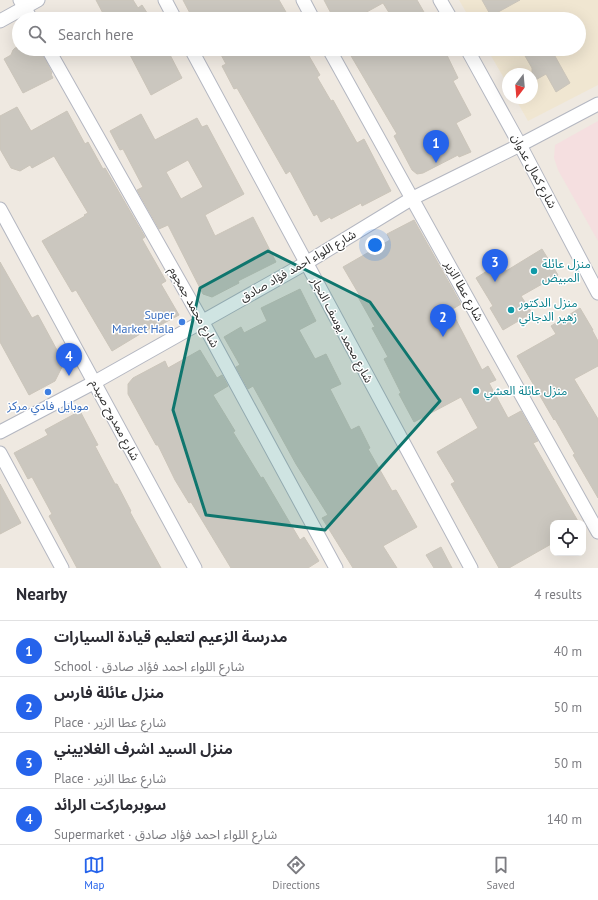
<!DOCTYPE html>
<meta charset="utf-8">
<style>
:root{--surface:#fff;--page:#f2f2f3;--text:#2b2b33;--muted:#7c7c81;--line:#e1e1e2;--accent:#2563eb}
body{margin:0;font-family:"PT Sans","Noto Sans Arabic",sans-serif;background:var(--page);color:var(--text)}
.controls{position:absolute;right:12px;bottom:12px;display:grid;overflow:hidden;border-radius:8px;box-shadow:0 4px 16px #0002}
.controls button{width:36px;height:36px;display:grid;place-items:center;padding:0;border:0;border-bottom:1px solid var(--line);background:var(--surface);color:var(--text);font:20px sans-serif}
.compass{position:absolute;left:502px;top:68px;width:36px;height:36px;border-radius:50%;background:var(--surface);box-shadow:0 4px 16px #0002;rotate:196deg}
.you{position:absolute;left:375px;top:245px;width:14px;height:14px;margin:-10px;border:3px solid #fff;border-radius:50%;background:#1a73e8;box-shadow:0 0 0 6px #1a73e833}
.badge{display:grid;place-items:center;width:26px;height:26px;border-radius:50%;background:var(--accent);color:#fff;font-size:13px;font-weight:700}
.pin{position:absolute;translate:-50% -33px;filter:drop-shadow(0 1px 2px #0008)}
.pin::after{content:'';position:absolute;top:21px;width:14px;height:12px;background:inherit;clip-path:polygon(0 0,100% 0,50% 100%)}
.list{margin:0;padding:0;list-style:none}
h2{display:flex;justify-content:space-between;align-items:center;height:52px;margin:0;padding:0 16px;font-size:17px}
h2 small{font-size:13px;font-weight:400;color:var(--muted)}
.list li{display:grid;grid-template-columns:26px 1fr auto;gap:12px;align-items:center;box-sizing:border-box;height:56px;padding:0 16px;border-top:1px solid var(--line)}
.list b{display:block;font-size:15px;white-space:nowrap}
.list p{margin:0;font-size:13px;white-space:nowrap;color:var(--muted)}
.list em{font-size:13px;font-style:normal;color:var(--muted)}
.icon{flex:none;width:22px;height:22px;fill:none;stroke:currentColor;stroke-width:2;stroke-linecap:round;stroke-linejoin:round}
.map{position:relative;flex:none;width:598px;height:568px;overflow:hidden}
.search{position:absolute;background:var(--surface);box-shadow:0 4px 16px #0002;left:12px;right:12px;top:12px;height:44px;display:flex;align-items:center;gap:10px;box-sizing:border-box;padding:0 14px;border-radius:22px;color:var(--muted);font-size:15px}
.sheet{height:276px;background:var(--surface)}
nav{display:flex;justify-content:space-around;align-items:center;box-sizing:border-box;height:56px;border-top:1px solid var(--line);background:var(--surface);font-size:11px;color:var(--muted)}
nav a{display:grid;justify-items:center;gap:2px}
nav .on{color:var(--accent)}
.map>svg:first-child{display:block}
.education{fill:#f0e6d1}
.medical{fill:#f5dfe0}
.building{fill:#cbc7bf;stroke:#cbc5ba;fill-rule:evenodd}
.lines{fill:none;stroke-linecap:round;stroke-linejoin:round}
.minor-casing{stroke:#b4b7c1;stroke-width:15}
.minor{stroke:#fff;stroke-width:13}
.marked{fill:#0f766e;fill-opacity:0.2;stroke:#0f766e;stroke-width:3;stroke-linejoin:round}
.culture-dot{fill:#0f9aa8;stroke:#fff;stroke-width:1.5}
.shop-dot{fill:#3f7fe0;stroke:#fff;stroke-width:1.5}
.labels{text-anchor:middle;stroke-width:3;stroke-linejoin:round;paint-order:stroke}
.street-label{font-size:12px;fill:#2e2e2e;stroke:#fff}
.culture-label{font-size:12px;fill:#0d838f;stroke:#fff;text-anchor:start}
.shop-label{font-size:12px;fill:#366cbe;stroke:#fff;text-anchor:end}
</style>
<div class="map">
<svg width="598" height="568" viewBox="0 0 598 568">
<rect width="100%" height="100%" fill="#efe9e1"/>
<!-- education -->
<path class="education" d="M459 0H598V85L528 121 515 98H532V74H508V85L487 49H579V19H470Z"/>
<!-- medical -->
<path class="medical" d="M598 121V241L558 170 554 158 555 145Z"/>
<!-- building -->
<g class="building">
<path d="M96 0H133L138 8 142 5 151 19H106Z"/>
<path d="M183 0H279L290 19H193Z"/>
<path d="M324 0H417L428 19H393L383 3 354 19H334Z"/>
<path d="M482 0H520L491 16Z"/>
<path d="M19 47V49H40L52 73 51 74 53 78 23 93 4 59 11 55 13 50 15 48Z"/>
<path d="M127 49H167L182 78 151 95Z"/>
<path d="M218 49H305L320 75 317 77 331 101 333 100 357 143 364 139 391 191 362 206 361 203 331 219 330 217 321 222 317 214 314 216 290 171 286 174 237 88 234 89 222 66 226 64Z"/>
<path d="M347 49H444L458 78 453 81 471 115 456 123 471 152 459 157 458 155 423 173 417 174 412 170 394 136 397 134Z"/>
<path d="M521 49H551L570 83 556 92 546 74 532 82V68Z"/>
<path d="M17 107 31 131 67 111 85 144 88 142 103 169 105 168 145 237 142 239 166 281 161 284 179 315 151 330 150 328 112 351 76 290 72 292 42 241 85 216 84 215 88 213 54 156 32 168 30 165 20 171 11 168 0 149V116Z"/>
<path d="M141 114 155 140 197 118 202 127 207 125 244 194 205 215 215 236 253 217 276 262 238 281 239 283 212 297 203 294 168 225 159 229 137 190 143 187 123 149 120 150 110 131ZM188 160 203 187 181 199 166 172Z"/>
<path d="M414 220 461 304 451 310 482 370 488 366 496 380 489 383 508 418 521 411 538 441 533 443 579 523H553V543L509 568H499L451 484 455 482 437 452 478 428 461 397 414 422 399 394 401 393 384 359 388 357 372 328 375 327 358 297 360 296 343 267 390 240 387 234Z"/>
<path d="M542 249 558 275 521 296 532 313 503 330 490 308 493 306 476 278 501 262 506 271Z"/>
<path d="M0 262 32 318 38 315 64 363 55 381 29 395 0 342Z"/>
<path d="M300 289 316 321 299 330 315 359 326 354 341 384 330 389 351 430 359 426 370 448 368 449 392 491 396 490 417 527 383 546 397 568H353L322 518 328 515 296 464 253 386 248 389 236 367 240 365 224 337 241 327 244 333 267 321 261 308Z"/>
<path d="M580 308 593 330H592L598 341V366L574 379 598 419V498L573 455 575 454 555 419 554 420 517 356 556 334 551 326Z"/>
<path d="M200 350 217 378 222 375 228 386 213 395 235 431 233 432 261 478 263 477 300 540 304 537 319 561 308 568H231L191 502 189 503 175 480 158 445H156L128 394V384L133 378 165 361 168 368Z"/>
<path d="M80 411 98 445 95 446 115 484H117L131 511 130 512 161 568H77L49 516 52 514 32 477 28 479 14 453 48 435 45 430Z"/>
<path d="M0 484 21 523 0 534Z"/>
<path d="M441 547 452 568H434L426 555Z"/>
</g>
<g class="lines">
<!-- minor casing -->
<g class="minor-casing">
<g id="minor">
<path d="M20 0 31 19"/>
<path d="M165 0 175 19"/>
<path d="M303 0 313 19"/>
<path d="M440 0 451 19"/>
<path d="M0 21 38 0"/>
<path d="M48 49 202 321 336 568"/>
<path d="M191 49 471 568"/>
<path d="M329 49C418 211 508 371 598 532"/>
<path d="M467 49 520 145 598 293"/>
<path d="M0 209 195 568"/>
<path d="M0 432 95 382 306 263 411 199 520 145 598 104"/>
<path d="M0 453 62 568"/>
</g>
</g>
<!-- minor -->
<use href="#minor" class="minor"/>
</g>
<!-- marked area -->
<path class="marked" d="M268 251 370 302 440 401 325 530 206 515 173 410 200 288Z"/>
<!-- markers -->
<g class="culture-dot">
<circle cx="534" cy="271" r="4"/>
<circle cx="511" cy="310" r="4"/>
<circle cx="476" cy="391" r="4"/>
</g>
<g class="shop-dot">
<circle cx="182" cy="322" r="4"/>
<circle cx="48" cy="392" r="4"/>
</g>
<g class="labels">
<!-- street labels -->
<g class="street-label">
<text transform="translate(534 171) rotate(62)" y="4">شارع كمال عدوان</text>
<text transform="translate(298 266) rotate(-30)" y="4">شارع اللواء احمد فؤاد صادق</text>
<text transform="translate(464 291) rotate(61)" y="4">شارع عطا الزير</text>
<text transform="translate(194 307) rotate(61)" y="4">شارع محمد جمجوم</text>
<text transform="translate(342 330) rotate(62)" y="4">شارع محمد يوسف النجار</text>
<text transform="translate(115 420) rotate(62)" y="4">شارع ممدوح صيدم</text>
</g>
<!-- culture labels -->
<g class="culture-label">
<text x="542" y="268">منزل عائلة<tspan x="542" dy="14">المبيض</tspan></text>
<text x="519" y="307">منزل الدكتور<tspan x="519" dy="14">زهير الدجاني</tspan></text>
<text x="484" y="395">منزل عائلة العشي</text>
</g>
<!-- shop labels -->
<g class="shop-label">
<text x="174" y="319">Super<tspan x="174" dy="14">Market Hala</tspan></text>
<text x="48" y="410" text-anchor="middle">موبايل فادي مركز</text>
</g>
</g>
</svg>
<div class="controls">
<button><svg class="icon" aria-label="locate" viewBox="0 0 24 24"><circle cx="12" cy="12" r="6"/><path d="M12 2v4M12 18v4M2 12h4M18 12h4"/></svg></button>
</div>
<svg class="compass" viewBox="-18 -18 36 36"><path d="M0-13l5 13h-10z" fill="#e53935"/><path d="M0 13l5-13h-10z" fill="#7c7c81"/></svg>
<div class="you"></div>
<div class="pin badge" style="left:436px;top:163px">1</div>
<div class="pin badge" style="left:443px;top:337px">2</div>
<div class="pin badge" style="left:495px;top:282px">3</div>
<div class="pin badge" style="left:69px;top:376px">4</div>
<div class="search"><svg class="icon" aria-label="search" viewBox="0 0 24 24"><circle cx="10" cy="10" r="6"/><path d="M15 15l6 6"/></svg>Search here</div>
</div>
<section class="sheet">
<h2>Nearby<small>4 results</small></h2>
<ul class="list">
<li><span class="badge">1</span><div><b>مدرسة الزعيم لتعليم قيادة السيارات</b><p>School · شارع اللواء احمد فؤاد صادق</p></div><em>40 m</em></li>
<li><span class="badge">2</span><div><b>منزل عائلة فارس</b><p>Place · شارع عطا الزير</p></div><em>50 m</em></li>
<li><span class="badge">3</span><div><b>منزل السيد اشرف الغلاييني</b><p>Place · شارع عطا الزير</p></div><em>50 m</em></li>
<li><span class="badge">4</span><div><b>سوبرماركت الرائد</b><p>Supermarket · شارع اللواء احمد فؤاد صادق</p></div><em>140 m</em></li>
</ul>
</section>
<nav>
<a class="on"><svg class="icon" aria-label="map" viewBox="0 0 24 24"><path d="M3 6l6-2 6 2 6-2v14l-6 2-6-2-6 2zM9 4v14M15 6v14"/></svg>Map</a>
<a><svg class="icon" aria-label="directions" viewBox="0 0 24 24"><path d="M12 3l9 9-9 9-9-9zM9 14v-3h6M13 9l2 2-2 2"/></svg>Directions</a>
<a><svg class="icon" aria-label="saved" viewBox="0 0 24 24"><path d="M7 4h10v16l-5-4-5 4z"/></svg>Saved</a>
</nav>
